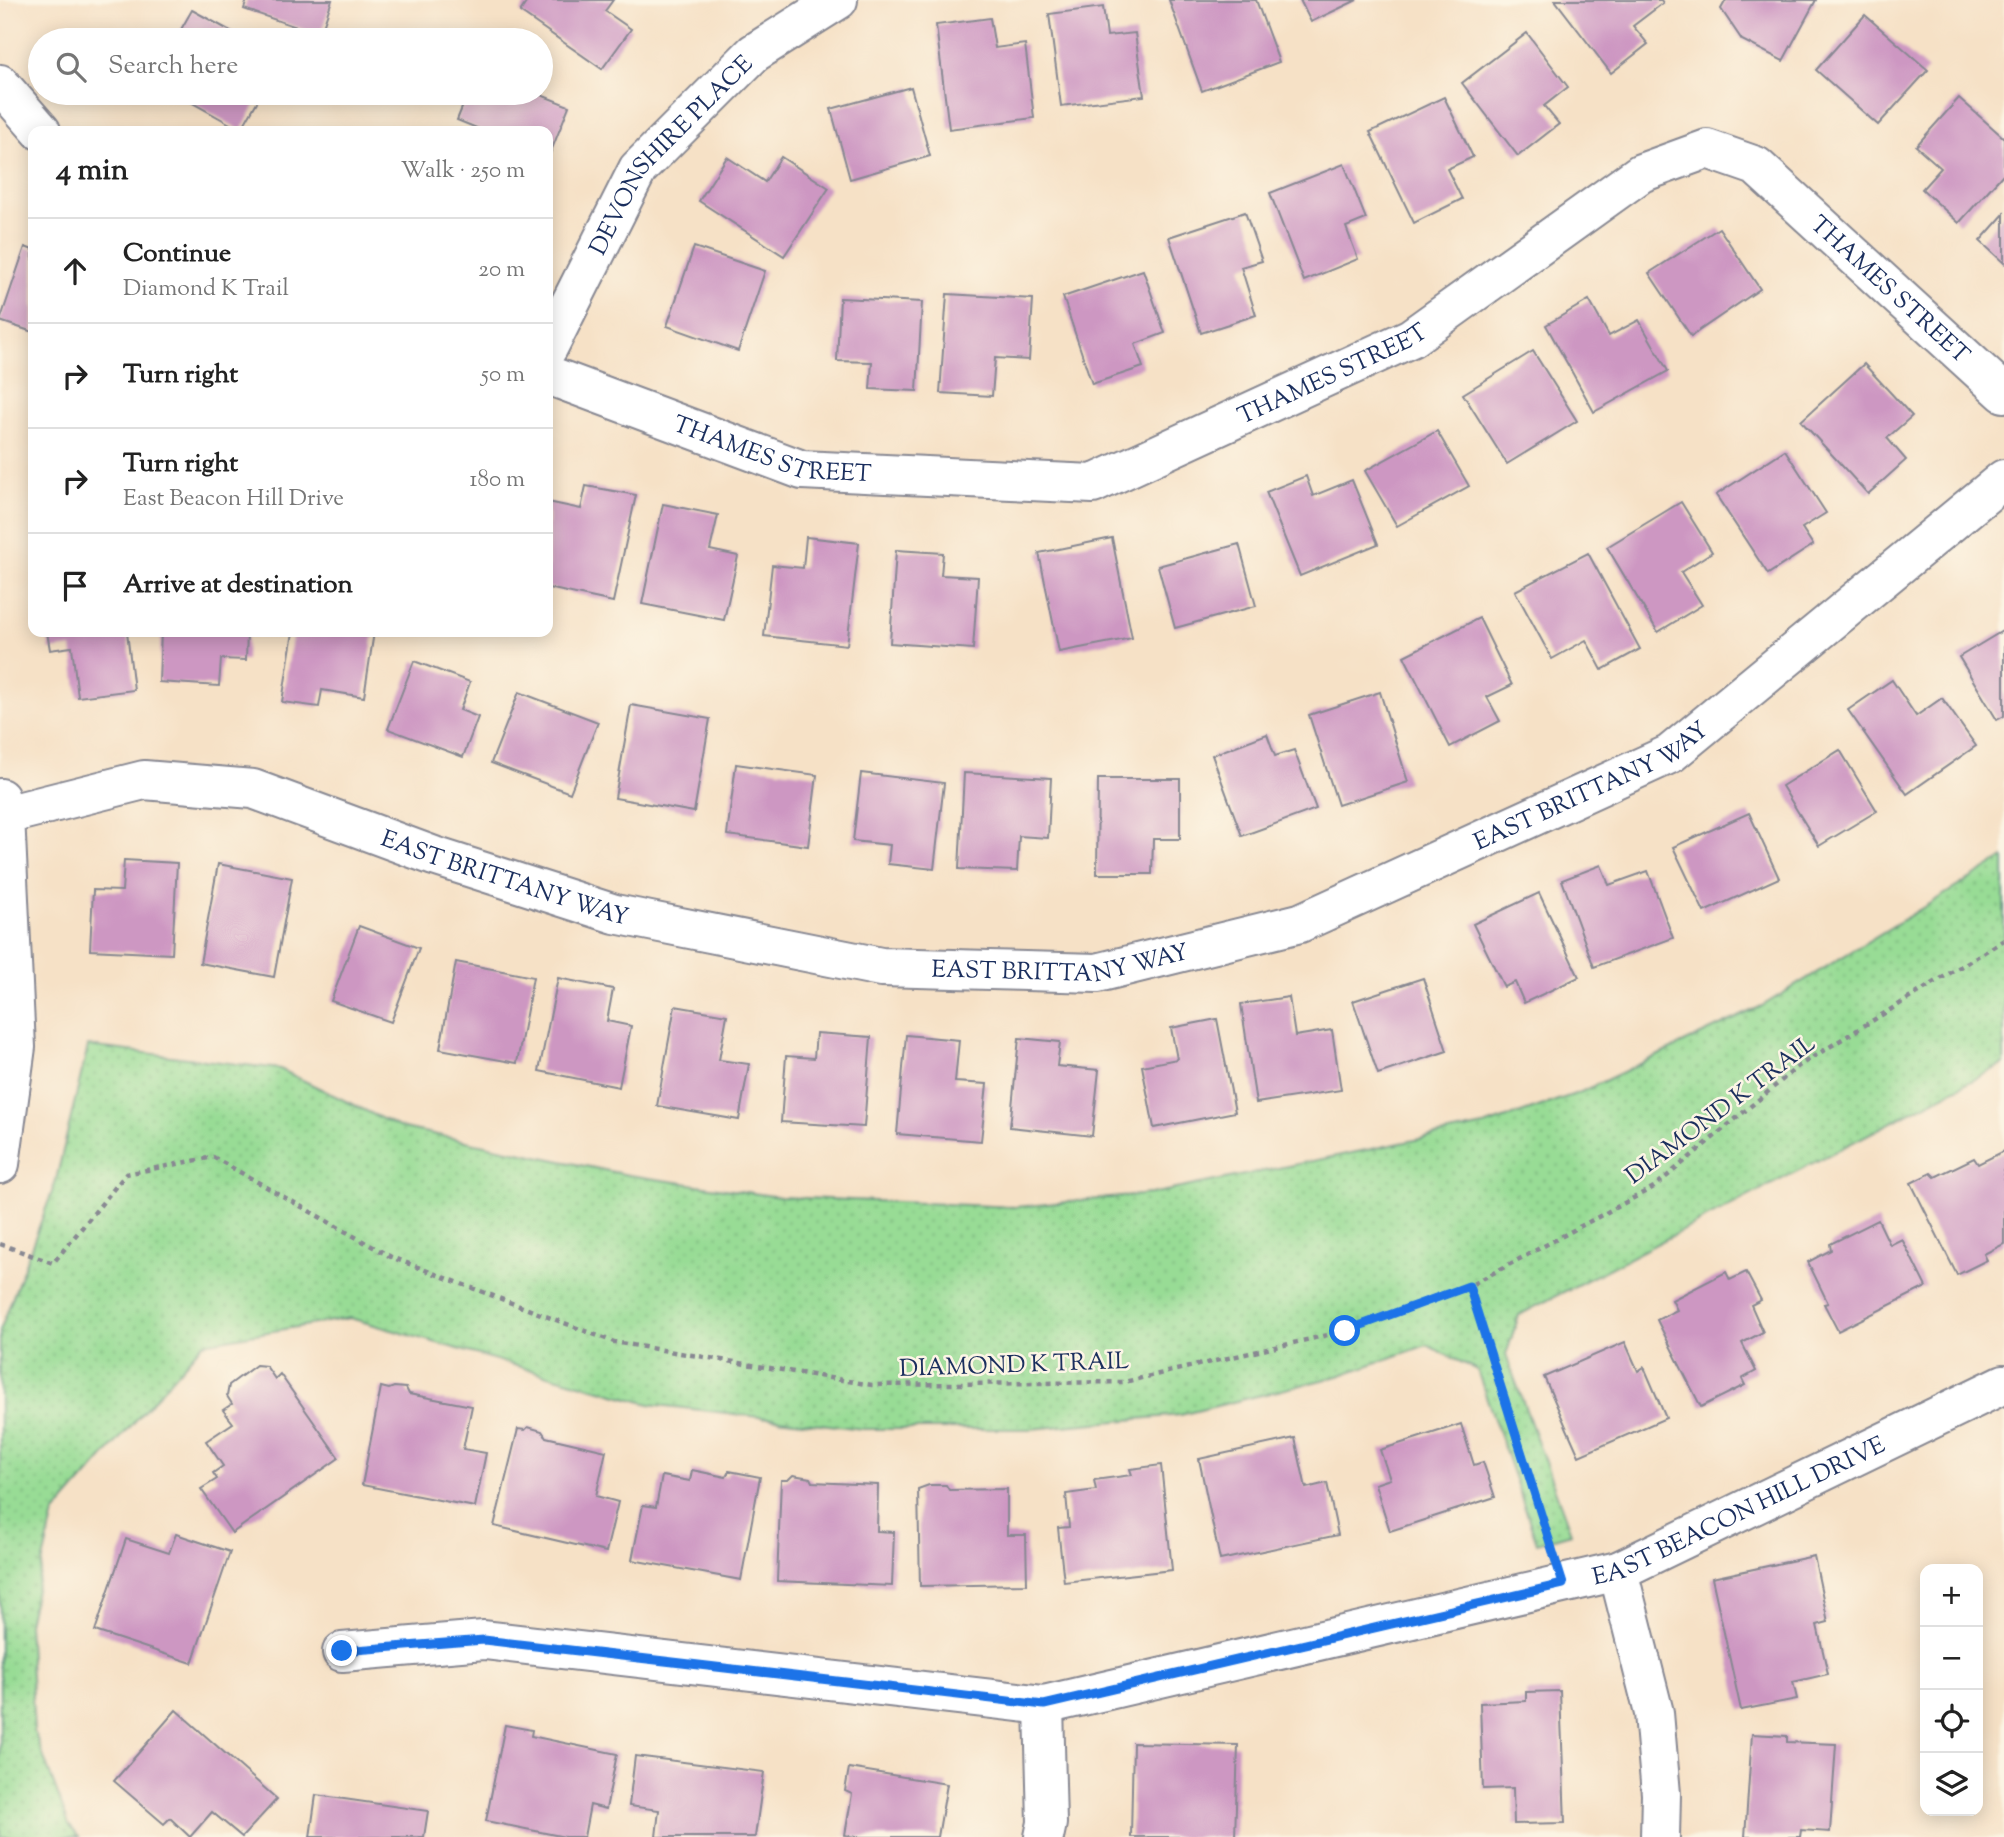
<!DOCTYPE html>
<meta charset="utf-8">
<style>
:root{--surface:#fff;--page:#f6f6f6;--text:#222;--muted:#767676;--line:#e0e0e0}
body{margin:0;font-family:"Sorts Mill Goudy",serif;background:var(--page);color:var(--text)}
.controls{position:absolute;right:21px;bottom:21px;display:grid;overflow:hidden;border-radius:14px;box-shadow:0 4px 18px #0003}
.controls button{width:63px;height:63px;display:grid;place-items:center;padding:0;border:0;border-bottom:2px solid var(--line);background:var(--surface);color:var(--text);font:35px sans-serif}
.stop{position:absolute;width:21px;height:21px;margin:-16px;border:5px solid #1a73e8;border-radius:50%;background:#fff}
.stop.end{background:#1a73e8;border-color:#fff;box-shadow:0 2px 7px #0008}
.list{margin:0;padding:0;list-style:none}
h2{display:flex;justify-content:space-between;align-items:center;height:91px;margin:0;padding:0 28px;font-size:30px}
h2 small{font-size:23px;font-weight:400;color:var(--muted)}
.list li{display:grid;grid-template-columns:46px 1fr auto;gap:21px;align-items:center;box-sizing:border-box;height:105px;padding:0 28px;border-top:2px solid var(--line)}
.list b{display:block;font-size:26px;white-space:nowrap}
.list p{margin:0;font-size:23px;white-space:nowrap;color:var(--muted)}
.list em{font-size:23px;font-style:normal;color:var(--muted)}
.icon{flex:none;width:38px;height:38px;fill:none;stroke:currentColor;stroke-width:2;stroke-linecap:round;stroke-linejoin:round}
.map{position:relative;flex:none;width:2004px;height:1837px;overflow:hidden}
.search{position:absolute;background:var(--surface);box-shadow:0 4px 18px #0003;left:28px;top:28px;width:525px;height:77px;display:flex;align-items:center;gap:18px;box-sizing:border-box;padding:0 24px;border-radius:38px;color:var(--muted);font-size:26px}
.panel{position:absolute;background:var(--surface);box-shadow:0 4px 18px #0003;left:28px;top:126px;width:525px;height:511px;border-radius:14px}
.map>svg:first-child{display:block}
.green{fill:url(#green-dots);stroke:#5a867a;stroke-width:2}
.building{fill:#cd97c2}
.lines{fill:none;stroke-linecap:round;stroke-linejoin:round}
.minor-casing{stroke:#888892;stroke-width:42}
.tertiary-casing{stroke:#888892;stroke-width:42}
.path{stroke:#888892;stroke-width:4.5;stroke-dasharray:5 5;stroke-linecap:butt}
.minor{stroke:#fff;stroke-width:38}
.tertiary{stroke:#fff;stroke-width:38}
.route{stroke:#1a73e8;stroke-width:9}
.labels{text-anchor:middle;stroke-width:5;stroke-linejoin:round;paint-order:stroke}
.street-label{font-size:24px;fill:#1b2f5e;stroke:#fcf5e5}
</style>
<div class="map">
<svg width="2004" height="1837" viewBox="0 0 2004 1837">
<defs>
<pattern id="green-dots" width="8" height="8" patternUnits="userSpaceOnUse" patternTransform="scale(1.75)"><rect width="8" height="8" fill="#98dc95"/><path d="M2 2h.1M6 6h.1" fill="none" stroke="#82bd83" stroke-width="1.8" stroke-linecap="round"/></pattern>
</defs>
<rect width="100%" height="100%" fill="#fcf5e5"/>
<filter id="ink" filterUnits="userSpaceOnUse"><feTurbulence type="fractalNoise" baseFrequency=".0143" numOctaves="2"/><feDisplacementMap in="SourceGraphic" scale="14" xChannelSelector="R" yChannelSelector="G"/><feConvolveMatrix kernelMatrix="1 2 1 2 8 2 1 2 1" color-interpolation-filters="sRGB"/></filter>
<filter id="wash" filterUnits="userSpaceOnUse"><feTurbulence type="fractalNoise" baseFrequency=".00686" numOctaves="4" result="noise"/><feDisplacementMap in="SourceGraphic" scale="28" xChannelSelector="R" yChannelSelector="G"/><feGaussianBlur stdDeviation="1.57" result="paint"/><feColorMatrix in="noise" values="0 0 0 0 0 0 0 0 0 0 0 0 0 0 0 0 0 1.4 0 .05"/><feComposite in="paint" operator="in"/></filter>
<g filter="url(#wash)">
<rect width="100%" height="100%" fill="#f6e1c6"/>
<!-- green -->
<path class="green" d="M2004 858V1064L1519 1315 1506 1355 1571 1533 1537 1543 1477 1370 1427 1345 1338 1376 1180 1415 1031 1429H863L649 1404 350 1318 203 1343 54 1514 28 1623 34 1731 69 1825 79 1837H0V1331L55 1184 88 1046 280 1069 399 1127 628 1175 780 1197 1016 1207 1151 1194 1484 1126 1581 1092 1762 1006Z"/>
<g id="blocks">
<!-- building -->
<g class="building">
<path d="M247 0H332L320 35 244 9Z"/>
<path d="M528 0H613L605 11 631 29 602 69 520 12Z"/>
<path d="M1169 0H1256L1279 62 1202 91Z"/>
<path d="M1300 0H1357L1311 22Z"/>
<path d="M1555 0H1661L1663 3 1633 26 1648 44 1611 73Z"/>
<path d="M1726 0H1816L1783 61 1742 40 1721 9Z"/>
<path d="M1103 7 1107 36 1135 33 1144 96 1061 106 1049 14Z"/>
<path d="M192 10 247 40H175Z"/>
<path d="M1865 15 1928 70 1878 125 1816 70Z"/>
<path d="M990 18 995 48 1025 44 1034 118 949 129 936 25Z"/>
<path d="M1527 33 1568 87 1544 106 1559 124 1518 156 1462 83Z"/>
<path d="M911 87 930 156 850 179 831 109Z"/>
<path d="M196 93H262L241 130 191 102Z"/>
<path d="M468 93H536L569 106 548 159V131H484L457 120Z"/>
<path d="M1444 97 1473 157 1447 169 1462 199 1414 223 1370 132Z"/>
<path d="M1959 98 2004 138V173L1959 223 1922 189 1941 168 1916 146Z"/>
<path d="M727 157 765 182 781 157 829 188 784 256 699 201Z"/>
<path d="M1344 164 1366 219 1346 227 1358 259 1304 281 1270 193Z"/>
<path d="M1245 212 1262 261 1241 267 1256 315 1201 333 1169 237Z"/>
<path d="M2004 214V263L1980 241Z"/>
<path d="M1719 228 1760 289 1691 336 1649 273Z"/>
<path d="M25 247 33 250V332L0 321Z"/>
<path d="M694 247 765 271 738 351 667 326Z"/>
<path d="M1143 270 1165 333 1135 344 1143 367 1092 384 1063 297Z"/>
<path d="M947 294 1033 299 1029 360 995 358 992 396 940 393Z"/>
<path d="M840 298 922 302 917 391 870 389 872 362 837 361Z"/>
<path d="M1589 300 1609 336 1639 320 1668 371 1594 412 1546 325Z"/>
<path d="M1533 351 1577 421 1507 464 1463 394Z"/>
<path d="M1864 364 1912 416 1887 438 1906 460 1868 494 1801 421Z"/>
<path d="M1437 431 1469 486 1397 526 1365 471Z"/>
<path d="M1785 450 1826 513 1802 528 1813 545 1768 574 1716 495Z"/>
<path d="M1306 476 1313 496 1352 480 1378 544 1300 576 1266 492Z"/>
<path d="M586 486 636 495 613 602 548 588V502L581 509Z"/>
<path d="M1681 502 1712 552 1681 572 1702 605 1658 632 1607 547Z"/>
<path d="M663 504 718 515 710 550 738 556 724 620 642 604Z"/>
<path d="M806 537 859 543 847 645 764 636 772 565 803 568Z"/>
<path d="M1112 538 1132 638 1059 652 1039 553Z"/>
<path d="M1239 544 1256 606 1175 628 1158 566Z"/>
<path d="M896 550 943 553 941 575 978 577 973 649 890 643Z"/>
<path d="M1588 553 1640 649 1602 670 1586 640 1552 659 1515 591Z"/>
<path d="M1479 618 1512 685 1487 697 1500 721 1450 747 1404 656Z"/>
<path d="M2004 630V716L1997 720 1959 657Z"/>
<path d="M47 632H127L134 690 78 697 72 647 50 650Z"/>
<path d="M161 632H247L246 660 221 659 219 686 159 682Z"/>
<path d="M293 632H374L364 697 322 690 319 707 282 702Z"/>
<path d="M414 661 470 682 460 710 478 717 463 757 388 729Z"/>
<path d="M1892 680 1916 716 1942 698 1976 746 1907 794 1848 710Z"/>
<path d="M519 692 598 722 570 793 491 763Z"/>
<path d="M1380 692 1408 782 1338 805 1309 715Z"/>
<path d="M631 705 710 719 694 812 615 798Z"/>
<path d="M1267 734 1275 756 1294 750 1316 809 1242 836 1212 755Z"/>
<path d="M1840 750 1877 811 1819 846 1782 786Z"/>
<path d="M736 764 817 775 808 846 727 835Z"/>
<path d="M861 773 944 783 934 869 888 864 890 845 853 841Z"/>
<path d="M964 773 1051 778 1048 838 1019 836 1017 871 959 869Z"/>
<path d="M1098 779H1180V839H1153L1152 874H1097Z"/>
<path d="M1749 813 1779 878 1704 912 1673 847Z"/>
<path d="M124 860 177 863 172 954 90 950 93 890 122 891Z"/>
<path d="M218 864 292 878 274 977 200 963Z"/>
<path d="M1601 865 1609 885 1648 871 1673 938 1594 967 1562 880Z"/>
<path d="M1539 893 1579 977 1524 1003 1515 982 1504 987 1473 924Z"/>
<path d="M359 926 419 948 391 1022 331 1001Z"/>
<path d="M456 962 533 977 517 1063 440 1049Z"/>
<path d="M558 978 613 989 607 1021 631 1026 619 1087 539 1071Z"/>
<path d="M1423 978 1447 1051 1378 1074 1353 1001Z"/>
<path d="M1289 997 1295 1036 1332 1030 1341 1090 1256 1103 1241 1004Z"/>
<path d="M675 1006 727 1015 719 1060 749 1064 739 1120 657 1106Z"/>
<path d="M1217 1019 1235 1112 1154 1128 1142 1066 1177 1059 1171 1028Z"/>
<path d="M816 1033 871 1037 864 1127 781 1122 786 1056 814 1058Z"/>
<path d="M906 1035 959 1040 955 1082 987 1084 981 1141 897 1134Z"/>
<path d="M1019 1038 1060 1042 1057 1066 1099 1070 1092 1136 1010 1127Z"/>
<path d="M2004 1151V1244L1984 1254 1987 1260 1957 1275 1911 1183 1931 1173 1935 1177 1974 1158 1978 1164Z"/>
<path d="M1878 1220 1890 1245 1902 1239 1926 1287 1838 1331 1824 1304 1828 1303 1808 1262 1831 1250 1830 1244Z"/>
<path d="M1726 1272 1730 1280 1746 1272 1761 1300 1751 1305 1763 1332 1742 1343 1756 1371 1742 1379 1745 1385 1701 1407 1657 1320 1677 1310 1672 1300Z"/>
<path d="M1625 1342 1638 1371 1644 1367 1666 1418 1579 1456 1544 1377Z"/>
<path d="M256 1365 266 1366 275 1379 280 1374 339 1458 232 1533 201 1489 217 1479 213 1473 223 1466 206 1441 233 1423 223 1410 232 1404 227 1396 229 1385Z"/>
<path d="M381 1387 389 1389 394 1387 406 1388 409 1394 472 1406 463 1449 486 1453 475 1507 362 1485Z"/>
<path d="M1461 1424 1474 1465 1483 1462 1495 1497 1390 1531 1375 1484 1390 1479 1380 1450Z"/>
<path d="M528 1427 542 1431 546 1437 606 1451 596 1496 618 1502 606 1552 494 1526 518 1429 525 1430Z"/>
<path d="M1295 1438 1306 1488 1327 1483 1338 1535 1220 1560 1199 1459Z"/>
<path d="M1161 1465 1172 1570 1064 1582 1058 1528 1069 1527 1066 1494 1096 1490 1094 1480 1132 1475 1130 1469Z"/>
<path d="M692 1470 726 1477 729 1471 760 1477 741 1580 632 1560 643 1505 656 1507 662 1476 690 1481Z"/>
<path d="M793 1475 810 1478 812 1482 878 1485 877 1531 894 1532 892 1586 777 1581 781 1480H788Z"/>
<path d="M929 1485H946L949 1490 1007 1489V1535H1026L1027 1584 920 1586 918 1489Z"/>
<path d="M176 1534 230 1552 192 1663 95 1631 126 1539 169 1553Z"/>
<path d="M1814 1556 1828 1622 1817 1625 1828 1674 1793 1682 1797 1699 1741 1710 1712 1578Z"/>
<path d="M1560 1691 1565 1823 1514 1824 1513 1788 1483 1789 1480 1703 1526 1701V1692Z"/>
<path d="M176 1710 277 1799 242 1837 212 1812 190 1837 170 1818 164 1824 114 1781Z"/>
<path d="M505 1725 532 1730 531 1736 617 1754 606 1809 590 1805 584 1837H565L486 1821Z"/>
<path d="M1752 1734 1787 1736V1742L1836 1744 1830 1832 1801 1830 1800 1837H1745Z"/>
<path d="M1133 1743 1238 1745 1235 1837H1131Z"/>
<path d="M635 1756 764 1772 755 1837H656L659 1810 629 1806Z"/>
<path d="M849 1768 947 1784 938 1837H856L845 1835 852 1794 845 1791Z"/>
<path d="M316 1795 428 1811 424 1837H310Z"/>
</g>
</g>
</g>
<g filter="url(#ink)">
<use href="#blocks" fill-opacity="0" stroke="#888892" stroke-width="2"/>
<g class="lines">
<!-- minor casing -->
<g class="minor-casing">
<g id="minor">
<path d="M0 84 41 131"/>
<path id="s1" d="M548 348 638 169 754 53 838 0"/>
<path id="s2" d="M548 375 802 470 1093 484 1411 338 1641 173 1707 149 1756 166 2004 393"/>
<path id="s3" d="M5 815 144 780 253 789 434 856 615 914 881 967 1097 973 1300 923 1670 754 2004 479"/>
<path d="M1618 1571 1654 1713 1661 1794 1660 1837"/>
<path id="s4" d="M342 1652 484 1640 1044 1705 1618 1571 2004 1384"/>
<path d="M1044 1837 1047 1823 1044 1705"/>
</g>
</g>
<!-- tertiary casing -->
<g class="tertiary-casing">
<path id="tertiary" d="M0 798 5 815 16 1047 0 1164"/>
</g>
<!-- path -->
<g class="path">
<path d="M0 1244 53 1263 126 1174 213 1157 391 1257 614 1342 872 1385 1124 1382 1345 1331 1469 1286 1654 1187 1800 1065 2004 940"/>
<path d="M1469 1286 1550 1542"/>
</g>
<!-- minor -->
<use href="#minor" class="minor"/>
<!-- tertiary -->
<use href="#tertiary" class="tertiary"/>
</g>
</g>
<g class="lines" filter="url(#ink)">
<!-- route -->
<path class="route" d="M342 1651 484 1640 1044 1705 1563 1584 1469 1286 1345 1331"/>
</g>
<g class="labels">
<!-- street labels -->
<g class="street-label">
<text dy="8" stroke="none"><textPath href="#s1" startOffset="231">DEVONSHIRE PLACE</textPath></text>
<text dy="8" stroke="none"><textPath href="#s2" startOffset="1500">THAMES STREET</textPath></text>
<text dy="8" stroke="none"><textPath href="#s2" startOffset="826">THAMES STREET</textPath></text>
<text dy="8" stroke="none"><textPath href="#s2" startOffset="238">THAMES STREET</textPath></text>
<text dy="8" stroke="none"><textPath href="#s3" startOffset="1654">EAST BRITTANY WAY</textPath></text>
<text dy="8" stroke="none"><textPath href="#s3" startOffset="520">EAST BRITTANY WAY</textPath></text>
<text dy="8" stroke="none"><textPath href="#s3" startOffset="1087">EAST BRITTANY WAY</textPath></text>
<text transform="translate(1720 1109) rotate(-37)" y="8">DIAMOND K TRAIL</text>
<text transform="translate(1014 1364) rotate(-2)" y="8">DIAMOND K TRAIL</text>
<text dy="8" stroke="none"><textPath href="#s4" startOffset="1430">EAST BEACON HILL DRIVE</textPath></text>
</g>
</g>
</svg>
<div class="controls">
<button>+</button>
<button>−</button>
<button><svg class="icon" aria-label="locate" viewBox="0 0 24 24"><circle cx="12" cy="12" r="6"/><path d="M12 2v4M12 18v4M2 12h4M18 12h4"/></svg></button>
<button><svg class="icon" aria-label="layers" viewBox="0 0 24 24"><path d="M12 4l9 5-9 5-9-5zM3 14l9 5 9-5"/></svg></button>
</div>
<div class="stop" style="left:1345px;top:1331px"></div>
<div class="stop end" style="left:342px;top:1651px"></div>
<div class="search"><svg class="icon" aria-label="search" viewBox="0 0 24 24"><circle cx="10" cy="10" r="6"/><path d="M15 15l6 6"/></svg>Search here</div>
<section class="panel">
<h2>4 min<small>Walk · 250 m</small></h2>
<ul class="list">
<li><svg class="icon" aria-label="ahead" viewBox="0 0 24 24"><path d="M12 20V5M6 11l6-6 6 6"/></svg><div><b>Continue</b><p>Diamond K Trail</p></div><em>20 m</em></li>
<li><svg class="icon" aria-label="right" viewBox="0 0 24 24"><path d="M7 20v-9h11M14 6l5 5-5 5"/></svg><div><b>Turn right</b></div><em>50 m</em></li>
<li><svg class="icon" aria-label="right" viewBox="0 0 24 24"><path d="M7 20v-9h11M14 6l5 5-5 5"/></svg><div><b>Turn right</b><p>East Beacon Hill Drive</p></div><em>180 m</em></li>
<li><svg class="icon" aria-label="arrive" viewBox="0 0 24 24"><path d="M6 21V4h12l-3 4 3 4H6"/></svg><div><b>Arrive at destination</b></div></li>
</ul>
</section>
</div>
